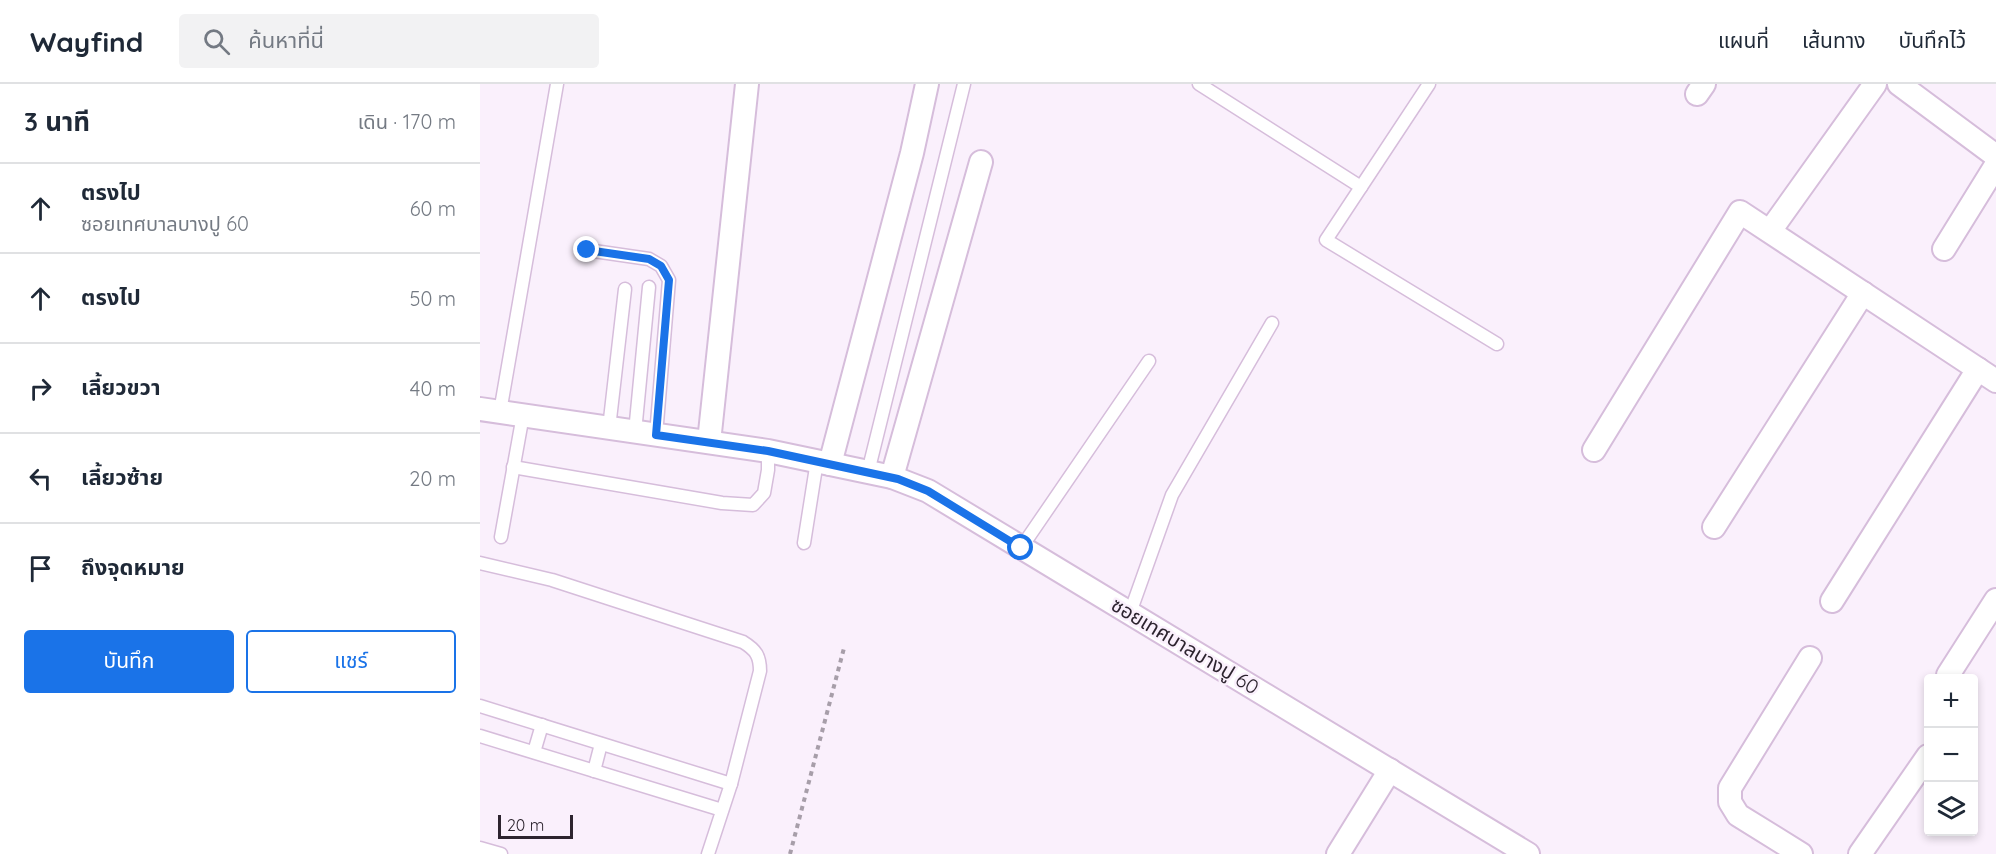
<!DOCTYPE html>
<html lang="th">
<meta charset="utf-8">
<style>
:root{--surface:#fff;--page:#f2f2f3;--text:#1f2937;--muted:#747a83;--line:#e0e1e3;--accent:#1a73e8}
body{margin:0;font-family:Quicksand,"Noto Sans Thai",sans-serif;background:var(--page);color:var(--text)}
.controls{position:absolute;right:18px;bottom:18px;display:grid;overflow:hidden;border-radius:6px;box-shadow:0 3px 9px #0003}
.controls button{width:54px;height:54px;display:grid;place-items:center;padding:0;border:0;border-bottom:2px solid var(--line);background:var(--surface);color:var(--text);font:30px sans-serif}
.scale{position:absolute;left:18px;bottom:15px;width:75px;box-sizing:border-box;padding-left:6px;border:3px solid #2d242f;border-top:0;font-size:16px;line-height:21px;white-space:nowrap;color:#2d242f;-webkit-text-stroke:4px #faf0fc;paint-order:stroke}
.stop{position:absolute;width:18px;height:18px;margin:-14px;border:4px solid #1a73e8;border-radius:50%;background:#fff}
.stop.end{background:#1a73e8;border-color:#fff;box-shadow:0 2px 6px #0008}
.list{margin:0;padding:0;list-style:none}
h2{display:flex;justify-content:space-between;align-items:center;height:78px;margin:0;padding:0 24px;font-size:26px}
h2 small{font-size:20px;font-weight:400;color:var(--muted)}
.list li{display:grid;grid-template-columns:39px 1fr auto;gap:18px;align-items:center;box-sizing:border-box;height:90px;padding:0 24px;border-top:2px solid var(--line)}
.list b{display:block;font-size:22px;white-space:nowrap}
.list p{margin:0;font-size:20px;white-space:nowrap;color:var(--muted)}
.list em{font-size:20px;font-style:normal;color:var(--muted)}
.actions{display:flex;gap:12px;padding:18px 24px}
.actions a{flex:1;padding:14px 0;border:2px solid var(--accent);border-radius:6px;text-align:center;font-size:21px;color:var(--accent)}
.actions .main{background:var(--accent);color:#fff}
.icon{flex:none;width:33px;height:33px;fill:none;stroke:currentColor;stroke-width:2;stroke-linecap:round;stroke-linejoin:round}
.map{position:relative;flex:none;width:1516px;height:770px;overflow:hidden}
header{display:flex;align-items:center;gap:36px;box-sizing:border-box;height:84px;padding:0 30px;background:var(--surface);border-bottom:2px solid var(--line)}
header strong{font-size:28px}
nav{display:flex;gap:33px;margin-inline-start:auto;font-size:21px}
.search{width:420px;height:54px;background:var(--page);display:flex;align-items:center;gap:15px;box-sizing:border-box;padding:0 21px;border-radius:6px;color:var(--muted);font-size:22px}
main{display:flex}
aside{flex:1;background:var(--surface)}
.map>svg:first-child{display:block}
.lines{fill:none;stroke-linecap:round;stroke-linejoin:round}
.service-casing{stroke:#d6bddb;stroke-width:15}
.minor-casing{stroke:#d6bddb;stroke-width:26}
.path{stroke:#a79ea9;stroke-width:4;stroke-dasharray:4.5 4.5;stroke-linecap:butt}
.service{stroke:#fff;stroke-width:12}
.minor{stroke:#fff;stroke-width:22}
.route{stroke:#1a73e8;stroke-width:8}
.labels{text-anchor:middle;stroke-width:5;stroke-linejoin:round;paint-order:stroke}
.street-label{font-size:20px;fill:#2d242f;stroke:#faf0fc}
</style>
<header>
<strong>Wayfind</strong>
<div class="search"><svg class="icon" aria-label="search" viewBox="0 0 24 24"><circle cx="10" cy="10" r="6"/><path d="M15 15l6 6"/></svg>ค้นหาที่นี่</div>
<nav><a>แผนที่</a><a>เส้นทาง</a><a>บันทึกไว้</a></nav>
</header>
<main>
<aside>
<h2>3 นาที<small>เดิน · 170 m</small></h2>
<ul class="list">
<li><svg class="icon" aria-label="ahead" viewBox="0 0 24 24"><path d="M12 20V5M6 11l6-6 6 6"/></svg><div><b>ตรงไป</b><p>ซอยเทศบาลบางปู 60</p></div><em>60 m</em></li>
<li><svg class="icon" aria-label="ahead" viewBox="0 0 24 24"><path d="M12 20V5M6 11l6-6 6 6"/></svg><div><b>ตรงไป</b></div><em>50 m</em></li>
<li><svg class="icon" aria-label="right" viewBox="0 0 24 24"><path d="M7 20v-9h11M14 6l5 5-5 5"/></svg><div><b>เลี้ยวขวา</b></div><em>40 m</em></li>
<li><svg class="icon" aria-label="left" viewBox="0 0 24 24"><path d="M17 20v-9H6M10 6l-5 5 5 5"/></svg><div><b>เลี้ยวซ้าย</b></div><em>20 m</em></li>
<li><svg class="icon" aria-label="arrive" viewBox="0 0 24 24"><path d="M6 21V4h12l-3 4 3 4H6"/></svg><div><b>ถึงจุดหมาย</b></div></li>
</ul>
<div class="actions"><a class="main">บันทึก</a><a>แชร์</a></div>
</aside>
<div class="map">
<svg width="1516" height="770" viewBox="0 0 1516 770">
<rect width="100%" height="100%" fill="#faf0fc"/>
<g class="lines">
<!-- service casing -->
<g class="service-casing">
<g id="service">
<path d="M719 0 881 103 846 156 1017 260"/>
<path d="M881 103 949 0"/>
<path d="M107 166 169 175 181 182 189 196 176 351"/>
<path d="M20 328 77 0"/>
<path d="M129 344 145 205"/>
<path d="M155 348 169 203"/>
<path d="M33 383 242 419 273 421 284 409 288 386V367"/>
<path d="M388 388 484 0"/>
<path d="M21 453 43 331"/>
<path d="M324 459 337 377"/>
<path d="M541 464 669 277"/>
<path d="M0 479 72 496 263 558C276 566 280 572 280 587L251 700 228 770"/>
<path d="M650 529 692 411 792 239"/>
<path d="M0 622 251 700"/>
<path d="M0 652 242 726"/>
<path d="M54 668 62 641"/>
<path d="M114 687 121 660"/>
<path d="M0 764 21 770"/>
</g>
</g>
<!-- minor casing -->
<g class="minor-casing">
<g id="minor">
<path d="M1419 0 1516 72"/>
<path d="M1217 10 1224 0"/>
<path d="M1290 147 1395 0"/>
<path d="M1464 165 1516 81"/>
<path d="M0 325 288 367 412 393 448 407 1048 770"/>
<path d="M229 358 267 0"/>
<path d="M1114 366 1260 128 1516 297"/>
<path d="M350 380 432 69 447 0"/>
<path d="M412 393 501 78"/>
<path d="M1234 443 1383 209"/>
<path d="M1352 517 1498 285"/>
<path d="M1468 591 1516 516"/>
<path d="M858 770 910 686"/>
<path d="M1321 770 1258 731 1250 718V704L1330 574"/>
<path d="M1380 770 1448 672"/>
</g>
</g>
<!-- path -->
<path class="path" d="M310 770 364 564"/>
<!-- service -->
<use href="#service" class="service"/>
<!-- minor -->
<use href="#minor" class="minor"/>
</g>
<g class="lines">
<!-- route -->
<path class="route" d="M107 166 169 175 181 182 189 196 176 351 288 367 418 395 448 407 541 464"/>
</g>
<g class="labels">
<!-- street labels -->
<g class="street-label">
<text transform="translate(705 562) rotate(31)" y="7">ซอยเทศบาลบางปู 60</text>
</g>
</g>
</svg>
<div class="controls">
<button>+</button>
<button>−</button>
<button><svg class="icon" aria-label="layers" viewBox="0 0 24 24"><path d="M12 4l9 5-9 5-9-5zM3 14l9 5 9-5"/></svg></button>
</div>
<div class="scale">20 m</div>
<div class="stop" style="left:541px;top:464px"></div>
<div class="stop end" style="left:107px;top:166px"></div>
</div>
</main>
